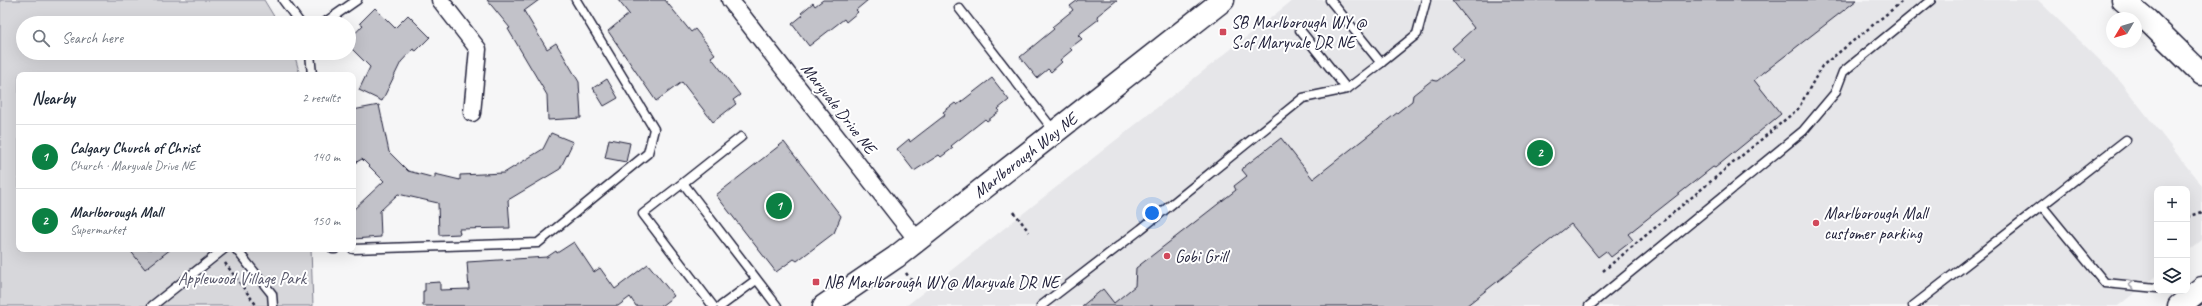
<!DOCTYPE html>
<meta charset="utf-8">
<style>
:root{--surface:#fff;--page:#f6f6f7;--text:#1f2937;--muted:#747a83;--line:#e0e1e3;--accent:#0b8043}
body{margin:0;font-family:Caveat,sans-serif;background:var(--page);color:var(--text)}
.controls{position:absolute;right:12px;bottom:12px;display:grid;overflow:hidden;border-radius:8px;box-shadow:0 4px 16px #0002}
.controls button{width:36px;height:36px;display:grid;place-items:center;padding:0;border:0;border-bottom:1px solid var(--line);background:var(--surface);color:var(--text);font:20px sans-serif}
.compass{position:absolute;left:2106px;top:12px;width:36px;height:36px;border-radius:50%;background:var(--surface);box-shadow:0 4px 16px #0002;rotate:232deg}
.you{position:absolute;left:1152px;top:213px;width:14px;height:14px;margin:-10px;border:3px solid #fff;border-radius:50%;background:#1a73e8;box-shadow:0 0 0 6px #1a73e833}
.badge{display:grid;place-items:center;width:26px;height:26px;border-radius:50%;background:var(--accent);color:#fff;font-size:13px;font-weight:700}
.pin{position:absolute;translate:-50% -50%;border:2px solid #fff;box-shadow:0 1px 4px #0006}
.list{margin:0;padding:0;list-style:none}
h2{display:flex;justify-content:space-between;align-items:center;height:52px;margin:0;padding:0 16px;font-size:17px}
h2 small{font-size:13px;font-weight:400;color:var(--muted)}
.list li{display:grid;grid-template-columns:26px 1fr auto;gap:12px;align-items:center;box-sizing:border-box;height:64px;padding:0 16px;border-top:1px solid var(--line)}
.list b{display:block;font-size:15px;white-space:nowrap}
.list p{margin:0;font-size:13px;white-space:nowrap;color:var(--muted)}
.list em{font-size:13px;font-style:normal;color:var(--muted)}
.icon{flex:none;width:22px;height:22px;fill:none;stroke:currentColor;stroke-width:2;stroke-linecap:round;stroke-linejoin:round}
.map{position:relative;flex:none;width:2202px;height:306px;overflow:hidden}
.search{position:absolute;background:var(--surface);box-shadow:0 4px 16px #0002;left:16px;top:16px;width:340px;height:44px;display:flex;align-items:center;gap:10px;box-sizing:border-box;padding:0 14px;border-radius:22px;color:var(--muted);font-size:15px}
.panel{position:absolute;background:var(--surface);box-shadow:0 4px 16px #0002;left:16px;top:72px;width:340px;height:180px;border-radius:8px}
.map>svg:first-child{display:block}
.built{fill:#e6e6e9}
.green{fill:#d7d7db;stroke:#7c7c8b}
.building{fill:#c2c2c9;stroke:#22223b}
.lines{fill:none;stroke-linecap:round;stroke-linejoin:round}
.lane-casing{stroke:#22223b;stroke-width:11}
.street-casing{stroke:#22223b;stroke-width:19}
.secondary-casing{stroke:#22223b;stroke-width:25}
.path{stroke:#22223b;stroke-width:2.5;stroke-dasharray:3 3;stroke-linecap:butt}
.lane{stroke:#fff;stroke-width:8}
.street{stroke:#fff;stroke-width:16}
.secondary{stroke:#fff;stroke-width:22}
.oneway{stroke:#9c9ca7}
.poi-dot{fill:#d1495b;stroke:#fff;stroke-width:1.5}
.labels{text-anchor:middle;stroke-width:4;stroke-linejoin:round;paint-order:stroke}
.poi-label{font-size:17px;fill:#22223b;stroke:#fff;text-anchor:start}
.street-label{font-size:17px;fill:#22223b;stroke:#fff}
.park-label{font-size:17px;fill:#58586b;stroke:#fff}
</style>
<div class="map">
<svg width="2202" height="306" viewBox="0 0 2202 306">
<rect width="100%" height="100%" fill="#f6f6f7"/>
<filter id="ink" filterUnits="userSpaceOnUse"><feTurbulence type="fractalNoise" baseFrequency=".025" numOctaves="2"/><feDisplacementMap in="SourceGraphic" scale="8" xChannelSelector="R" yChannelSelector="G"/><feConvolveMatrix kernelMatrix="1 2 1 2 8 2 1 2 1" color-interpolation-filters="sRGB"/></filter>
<g filter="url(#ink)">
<!-- built -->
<path class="built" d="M1293 0H2038L2115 75 2202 186V240L2187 252V189H2157V275L2118 306H906Z"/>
<!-- green -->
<path class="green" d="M0 0H264L278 23H23V53H294L300 75H19V249H311L313 306H0Z"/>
<!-- building -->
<g class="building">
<path d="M487 0H539L524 11 547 49 556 43 579 82 581 118 548 120 547 95 508 29 510 28Z"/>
<path d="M618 0H665L691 32 695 29 715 54 711 57 740 95 733 100 736 104 713 122 682 82 656 101 608 31 629 14Z"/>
<path d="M823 0H868L856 10 858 12 846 22 844 19 809 46 792 24 803 15 801 13 813 3 815 6Z"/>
<path d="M1078 0H1117L1097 16 1099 19 1078 35 1082 39 1070 48 1072 50 1060 60 1062 62 1051 72 1048 69 1037 78 1020 57 1054 29 1052 27 1073 10 1070 6Z"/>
<path d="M1452 0H1857L1754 80 1781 114 1715 168 1713 167 1628 234 1633 240 1611 257 1606 251 1598 257 1571 224 1466 306H1082L1103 289 1114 303 1135 286 1136 268 1236 190 1234 186 1247 176 1242 170 1244 167 1281 138 1313 179 1412 101 1413 95 1432 80 1437 81 1463 61 1452 48 1474 28Z"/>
<path d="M375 8 395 28 408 15 430 37 416 51 413 49 401 62 382 101 359 90 370 67 349 46V40L363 25 360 23Z"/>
<path d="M992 78 1009 100 998 109 1000 111 987 121 985 119 951 146 953 148 941 157 939 155 914 171 897 149 909 139 910 142 945 115 943 112 955 103 957 105Z"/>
<path d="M607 79 618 98 604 106 593 88Z"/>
<path d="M379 105 389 152 408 171 435 178V174L460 180V175L504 173 543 149 551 133 573 142 560 169 508 200 510 228 459 229 460 234 439 235 438 203 398 194 380 211 381 237 353 239V210L384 181 362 159 353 164V110Z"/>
<path d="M609 139 630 143 626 162 605 158Z"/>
<path d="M784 142 841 216 834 233 797 261 794 259 776 272 716 195Z"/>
<path d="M574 242 594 272 600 268 615 289 648 264 674 296 661 306H636L630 297 618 306H423V291H425V283L440 282V290L469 289 467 262 547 257 556 251 557 253Z"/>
<path d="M129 249H171L145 269Z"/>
</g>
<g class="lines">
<!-- lane casing -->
<g class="lane-casing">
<g id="lane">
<path d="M283 0 300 23"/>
<path d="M959 8 1054 131"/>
<path d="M324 23 357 0"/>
<path d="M1300 30 1347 89"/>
<path d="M310 53 312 75"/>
<path d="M1381 63 1417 34 1426 0"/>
<path d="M683 183 741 137"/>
<path d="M2042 206 2105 283 2157 288"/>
<path d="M236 249 272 294 273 306"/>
<path d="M333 249H335"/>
<path d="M353 249 538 243 648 153 654 129 576 0"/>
<path d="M152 306 224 249"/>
<path d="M713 306 643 214 683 183 777 306"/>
<path d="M721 306 756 280"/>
<path d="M1041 306 1141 229 1303 98 1347 89 1381 63 1330 0"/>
<path d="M1589 306 1803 131 1835 93 1843 72 1931 0"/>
<path d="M1913 306 2126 140"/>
</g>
</g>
<!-- street casing -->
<g class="street-casing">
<g id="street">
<path d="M440 0 478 49 472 113"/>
<path d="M730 0 917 240"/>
</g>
</g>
<!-- secondary casing -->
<g class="secondary-casing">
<g id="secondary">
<path d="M2123 0 2147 20 2202 74"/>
<path d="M824 306 896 257 1223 0"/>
<path d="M2179 306 2202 288"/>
</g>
</g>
<!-- path -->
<g class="path">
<path d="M1014 212 1029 232"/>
<path d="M2188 217 2202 212"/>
<path d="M225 263 257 306"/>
<path d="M1603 271 1798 109 1822 66 1904 0"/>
<path d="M906 273 917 288"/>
</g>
<!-- lane -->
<use href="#lane" class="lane"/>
<!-- street -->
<use href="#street" class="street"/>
<!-- secondary -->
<use href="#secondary" class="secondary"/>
</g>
<!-- one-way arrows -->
<defs><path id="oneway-chevron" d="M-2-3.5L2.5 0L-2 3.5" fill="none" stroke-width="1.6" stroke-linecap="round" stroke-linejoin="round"/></defs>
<use class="oneway" href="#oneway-chevron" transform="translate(2131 285) rotate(-175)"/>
</g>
<!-- markers -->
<g class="poi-dot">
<rect x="1219" y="28" width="8" height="8" rx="2"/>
<circle cx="1816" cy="223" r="4"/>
<circle cx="1167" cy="256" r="4"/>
<rect x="812" y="278" width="8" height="8" rx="2"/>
</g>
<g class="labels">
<!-- poi labels -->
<g class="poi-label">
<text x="1231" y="28">SB Marlborough WY @<tspan x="1231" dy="20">S.of Maryvale DR NE</tspan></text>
<text x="1824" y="219">Marlborough Mall<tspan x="1824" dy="20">customer parking</tspan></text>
<text x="1175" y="262">Gobi Grill</text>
<text x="824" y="288">NB Marlborough WY@ Maryvale DR NE</text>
</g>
<!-- street labels -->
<g class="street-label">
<text transform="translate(839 108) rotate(52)" y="6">Maryvale Drive NE</text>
<text transform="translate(1025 155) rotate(-38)" y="6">Marlborough Way NE</text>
</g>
<!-- park labels -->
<g class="park-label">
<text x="242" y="284">Applewood Village Park</text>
</g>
</g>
</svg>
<div class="controls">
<button>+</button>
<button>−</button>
<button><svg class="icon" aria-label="layers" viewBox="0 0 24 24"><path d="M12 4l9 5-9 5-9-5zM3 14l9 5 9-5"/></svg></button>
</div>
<svg class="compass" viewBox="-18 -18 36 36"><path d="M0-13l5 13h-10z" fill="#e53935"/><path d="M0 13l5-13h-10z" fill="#747a83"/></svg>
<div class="you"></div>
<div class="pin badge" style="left:779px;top:206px">1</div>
<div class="pin badge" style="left:1540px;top:153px">2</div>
<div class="search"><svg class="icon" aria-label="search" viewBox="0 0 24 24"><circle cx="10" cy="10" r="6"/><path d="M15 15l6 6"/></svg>Search here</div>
<section class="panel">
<h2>Nearby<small>2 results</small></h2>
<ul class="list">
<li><span class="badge">1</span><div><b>Calgary Church of Christ</b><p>Church · Maryvale Drive NE</p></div><em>140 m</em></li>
<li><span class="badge">2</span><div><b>Marlborough Mall</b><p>Supermarket</p></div><em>150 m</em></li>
</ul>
</section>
</div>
